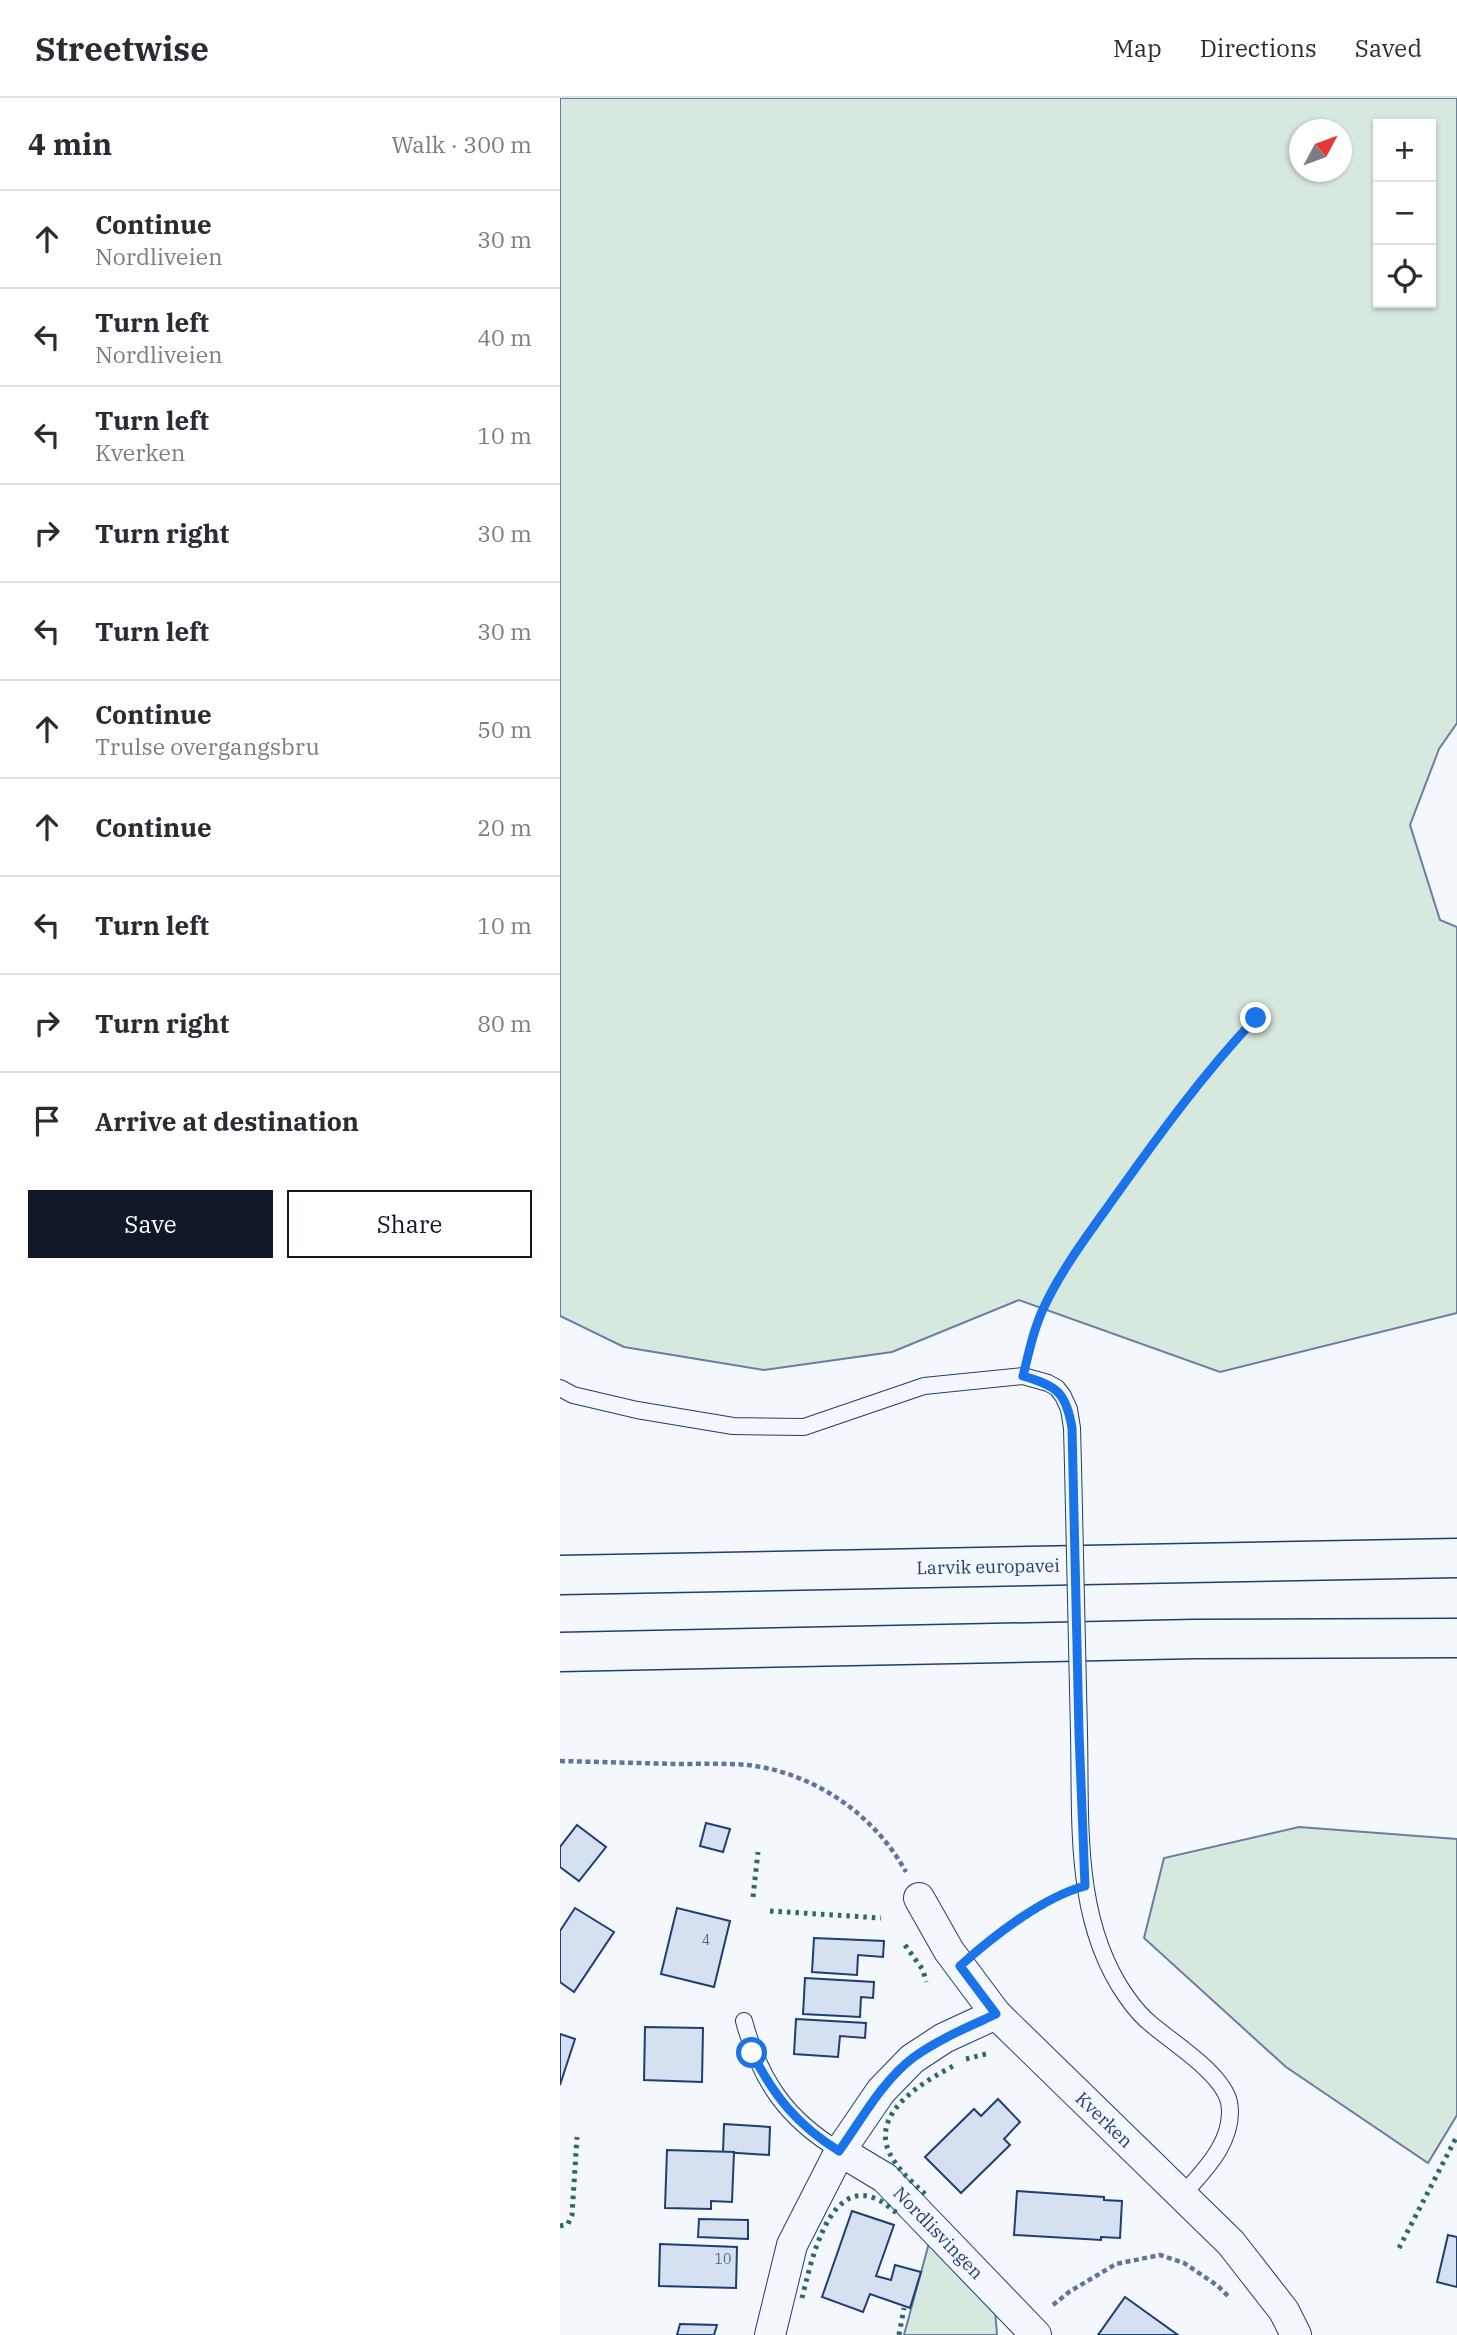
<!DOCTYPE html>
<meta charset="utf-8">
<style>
:root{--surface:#fff;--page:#f7f7f7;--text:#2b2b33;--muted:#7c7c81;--line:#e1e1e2;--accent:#111827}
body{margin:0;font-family:"IBM Plex Serif",serif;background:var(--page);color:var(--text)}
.controls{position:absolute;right:21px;top:21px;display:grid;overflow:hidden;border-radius:0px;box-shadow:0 2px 5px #0004}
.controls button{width:63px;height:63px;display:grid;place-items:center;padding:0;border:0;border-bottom:2px solid var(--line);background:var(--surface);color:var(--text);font:35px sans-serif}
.compass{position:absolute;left:729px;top:21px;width:63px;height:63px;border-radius:50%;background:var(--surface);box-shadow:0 2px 5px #0004;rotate:49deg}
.stop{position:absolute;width:21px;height:21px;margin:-16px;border:5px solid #1a73e8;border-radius:50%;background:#fff}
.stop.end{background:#1a73e8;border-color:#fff;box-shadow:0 2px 7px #0008}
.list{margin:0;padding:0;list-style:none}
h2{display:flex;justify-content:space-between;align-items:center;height:91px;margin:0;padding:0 28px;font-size:30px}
h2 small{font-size:23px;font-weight:400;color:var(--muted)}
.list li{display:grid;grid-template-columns:46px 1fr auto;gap:21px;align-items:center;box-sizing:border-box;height:98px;padding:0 28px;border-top:2px solid var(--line)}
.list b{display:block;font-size:26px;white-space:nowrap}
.list p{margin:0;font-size:23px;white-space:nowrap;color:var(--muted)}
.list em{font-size:23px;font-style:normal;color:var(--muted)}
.actions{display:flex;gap:14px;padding:21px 28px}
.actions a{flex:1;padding:16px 0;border:2px solid var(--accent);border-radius:0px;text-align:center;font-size:24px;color:var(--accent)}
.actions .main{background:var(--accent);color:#fff}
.icon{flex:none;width:38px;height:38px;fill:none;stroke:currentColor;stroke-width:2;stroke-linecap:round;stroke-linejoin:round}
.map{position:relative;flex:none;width:897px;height:2237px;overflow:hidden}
header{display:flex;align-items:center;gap:42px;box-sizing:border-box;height:98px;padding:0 35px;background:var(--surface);border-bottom:2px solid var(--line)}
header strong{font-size:33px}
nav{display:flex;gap:38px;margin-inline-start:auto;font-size:24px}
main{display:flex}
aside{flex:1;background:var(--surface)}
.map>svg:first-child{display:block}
.green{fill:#d7e8df;stroke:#687fa3;stroke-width:2;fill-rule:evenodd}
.building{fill:#d5e0f0;stroke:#1d3f73;stroke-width:2}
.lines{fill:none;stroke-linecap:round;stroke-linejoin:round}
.service-casing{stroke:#1d3f73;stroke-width:18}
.minor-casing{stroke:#1d3f73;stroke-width:32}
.motorway-casing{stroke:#1d3f73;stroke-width:41}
.path{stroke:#5e769c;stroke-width:4.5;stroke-dasharray:5 3.5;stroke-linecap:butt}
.service{stroke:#f4f7fb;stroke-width:16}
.minor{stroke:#f4f7fb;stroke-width:30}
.motorway{stroke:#f4f7fb;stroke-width:38}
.service-bridge-casing{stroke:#1d3f73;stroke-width:18;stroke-linecap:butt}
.service-bridge{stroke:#f4f7fb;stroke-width:16}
.hedge{stroke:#2c6c60;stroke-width:5;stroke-dasharray:3.5 5;stroke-linecap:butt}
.route{stroke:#1a73e8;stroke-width:9}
.labels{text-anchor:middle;stroke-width:5;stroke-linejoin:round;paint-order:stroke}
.number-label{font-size:14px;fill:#4b6792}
.street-label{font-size:18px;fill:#1d3f73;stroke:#f4f7fb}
</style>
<header>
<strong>Streetwise</strong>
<nav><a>Map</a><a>Directions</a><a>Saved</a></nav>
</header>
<main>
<aside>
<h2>4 min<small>Walk · 300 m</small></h2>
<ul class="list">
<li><svg class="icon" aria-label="ahead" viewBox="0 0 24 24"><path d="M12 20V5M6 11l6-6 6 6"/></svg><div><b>Continue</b><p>Nordliveien</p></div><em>30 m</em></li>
<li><svg class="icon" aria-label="left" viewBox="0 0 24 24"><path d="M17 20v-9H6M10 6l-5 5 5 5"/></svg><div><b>Turn left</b><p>Nordliveien</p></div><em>40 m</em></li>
<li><svg class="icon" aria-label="left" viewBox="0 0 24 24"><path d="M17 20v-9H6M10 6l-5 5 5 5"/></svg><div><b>Turn left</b><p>Kverken</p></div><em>10 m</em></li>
<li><svg class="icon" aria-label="right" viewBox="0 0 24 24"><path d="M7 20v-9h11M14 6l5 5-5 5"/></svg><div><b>Turn right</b></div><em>30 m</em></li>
<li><svg class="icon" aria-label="left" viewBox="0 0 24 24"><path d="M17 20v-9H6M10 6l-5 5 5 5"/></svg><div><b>Turn left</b></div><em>30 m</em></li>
<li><svg class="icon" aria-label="ahead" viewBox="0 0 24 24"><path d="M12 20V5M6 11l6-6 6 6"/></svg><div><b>Continue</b><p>Trulse overgangsbru</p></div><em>50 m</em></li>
<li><svg class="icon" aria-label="ahead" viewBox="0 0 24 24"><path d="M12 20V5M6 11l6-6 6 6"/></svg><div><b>Continue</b></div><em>20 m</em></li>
<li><svg class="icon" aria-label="left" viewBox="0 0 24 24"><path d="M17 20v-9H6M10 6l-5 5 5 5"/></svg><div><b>Turn left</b></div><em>10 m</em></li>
<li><svg class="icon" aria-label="right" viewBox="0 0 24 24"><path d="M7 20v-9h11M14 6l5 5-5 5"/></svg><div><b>Turn right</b></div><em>80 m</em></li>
<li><svg class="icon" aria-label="arrive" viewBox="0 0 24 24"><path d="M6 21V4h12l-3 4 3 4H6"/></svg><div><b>Arrive at destination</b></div></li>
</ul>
<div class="actions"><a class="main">Save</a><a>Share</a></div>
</aside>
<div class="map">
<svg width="897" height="2237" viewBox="0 0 897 2237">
<rect width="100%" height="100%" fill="#f4f7fb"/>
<!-- green -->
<g class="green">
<path d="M0 0H897V625L879 651 850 727 880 822 897 829V1215L660 1274 459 1202 332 1254 204 1272 64 1249 0 1218ZM871 26V205H818V26ZM740 32H782V74H740Z"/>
<path d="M739 1729 897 1741V2017L868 2065 726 1969 584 1840 604 1760Z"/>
<path d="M369 2145 435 2212 437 2237H344Z"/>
</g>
<!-- building -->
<g class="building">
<path d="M146 1725 170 1731 163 1754 140 1748Z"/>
<path d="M17 1727 46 1749 19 1783 0 1769V1749Z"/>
<path d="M15 1810 54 1834 14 1894 0 1884V1833Z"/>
<path d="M117 1810 170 1823 154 1889 101 1876Z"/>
<path d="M254 1840 324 1843 323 1859 298 1857 297 1877 252 1874Z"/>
<path d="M245 1880 314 1884 313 1900 301 1899 300 1919 243 1916Z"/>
<path d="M236 1921 306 1925 305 1940 280 1938 278 1959 234 1956Z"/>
<path d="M85 1929 143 1930 142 1984 84 1982Z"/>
<path d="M0 1936 15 1941 0 1987Z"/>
<path d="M438 2001 460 2024 444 2041 450 2047 401 2095 365 2059 414 2011 421 2018Z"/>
<path d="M164 2026 210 2029 209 2057 163 2054Z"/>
<path d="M107 2052 174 2054 172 2104 151 2103V2111L105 2110Z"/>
<path d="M457 2093 544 2099V2102L562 2103 560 2140 541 2139V2142L454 2137Z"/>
<path d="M292 2113 334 2127 316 2178 331 2182 335 2167 361 2174 350 2210 310 2196 303 2214 262 2199Z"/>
<path d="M139 2121 188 2122V2141L138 2139Z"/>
<path d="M888 2137 897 2139V2189L877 2184Z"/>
<path d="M100 2146 177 2149 176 2190 99 2188Z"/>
<path d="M565 2199 618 2237H538Z"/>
<path d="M120 2226 157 2227 154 2237H117Z"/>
</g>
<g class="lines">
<!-- service casing -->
<g class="service-casing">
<g id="service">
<path d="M0 1290 13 1297 77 1312 173 1328 244 1329 364 1288 463 1278 488 1285 497 1290 503 1298 509 1311 512 1330 513 1368"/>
<path d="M519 1635C521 1724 513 1822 566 1898 573 1908 582 1919 591 1926 613 1945 662 1975 669 2004 676 2041 645 2072 623 2096"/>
<path d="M184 1923C200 1982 226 2021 280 2053"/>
</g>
</g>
<!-- minor casing -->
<g class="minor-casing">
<g id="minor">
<path d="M359 1800 389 1853 436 1916 671 2145 724 2213 736 2237"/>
<path d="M280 2053 325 2080 476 2237"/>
<path d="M210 2237 232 2147 280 2053 321 1993 352 1961 384 1940 436 1916"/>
</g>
</g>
<!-- motorway casing -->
<g class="motorway-casing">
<g id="motorway">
<path d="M0 1477 897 1460"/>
<path d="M0 1554 635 1541 897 1540"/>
</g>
</g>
<!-- path -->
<g class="path">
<path d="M469 1253C482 1196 521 1147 554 1100 598 1038 643 976 696 920"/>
<path d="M0 1663C39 1664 79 1665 118 1666 141 1666 165 1665 188 1667 254 1675 314 1716 346 1774"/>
<path d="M423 1846 501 1797"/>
<path d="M493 2207 509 2194 556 2166 600 2157 624 2165 658 2188 668 2198"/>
</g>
<!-- service -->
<use href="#service" class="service"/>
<!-- minor -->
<use href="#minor" class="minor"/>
<!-- motorway -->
<use href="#motorway" class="motorway"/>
<!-- service-bridge casing -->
<g class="service-bridge-casing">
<path id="service-bridge" d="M513 1368 519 1635"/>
</g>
<!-- service-bridge -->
<use href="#service-bridge" class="service-bridge"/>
<!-- hedge -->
<g class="hedge">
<path d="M193 1799 198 1754"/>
<path d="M210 1813 321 1820"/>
<path d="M345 1847 363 1872 366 1884"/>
<path d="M406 1961 430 1955"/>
<path d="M365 2096C352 2084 337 2071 329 2054 311 2013 365 1983 395 1967"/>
<path d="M0 2128 8 2126 12 2117 17 2039"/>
<path d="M839 2150 897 2038"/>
<path d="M242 2200C250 2169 267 2082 314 2100 323 2103 330 2110 337 2115"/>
<path d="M339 2237 344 2210"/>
</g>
</g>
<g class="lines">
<!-- route -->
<path class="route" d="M192 1955C214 1998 237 2027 279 2053 302 2021 322 1983 354 1959 379 1941 408 1929 436 1916L400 1868C432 1839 483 1799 525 1788L519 1635 512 1330C506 1294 497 1288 463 1278 469 1254 474 1229 485 1207 503 1169 530 1134 554 1100 599 1037 643 976 696 920"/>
</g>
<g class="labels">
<!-- number labels -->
<g class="number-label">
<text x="146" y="1847">4</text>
<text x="163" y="2166">10</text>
</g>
<!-- street labels -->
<g class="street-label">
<text transform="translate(428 1469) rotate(-1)" y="6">Larvik europavei</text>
<text transform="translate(544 2022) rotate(44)" y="6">Kverken</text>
<text transform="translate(378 2135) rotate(46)" y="6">Nordlisvingen</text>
</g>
</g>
</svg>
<div class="controls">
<button>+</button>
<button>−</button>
<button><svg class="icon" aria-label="locate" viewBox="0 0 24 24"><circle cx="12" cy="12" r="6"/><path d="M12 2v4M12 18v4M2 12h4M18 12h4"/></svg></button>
</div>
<svg class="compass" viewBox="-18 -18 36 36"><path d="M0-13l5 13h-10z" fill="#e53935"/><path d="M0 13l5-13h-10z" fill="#7c7c81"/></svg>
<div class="stop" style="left:192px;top:1955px"></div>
<div class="stop end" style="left:696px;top:920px"></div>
</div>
</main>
